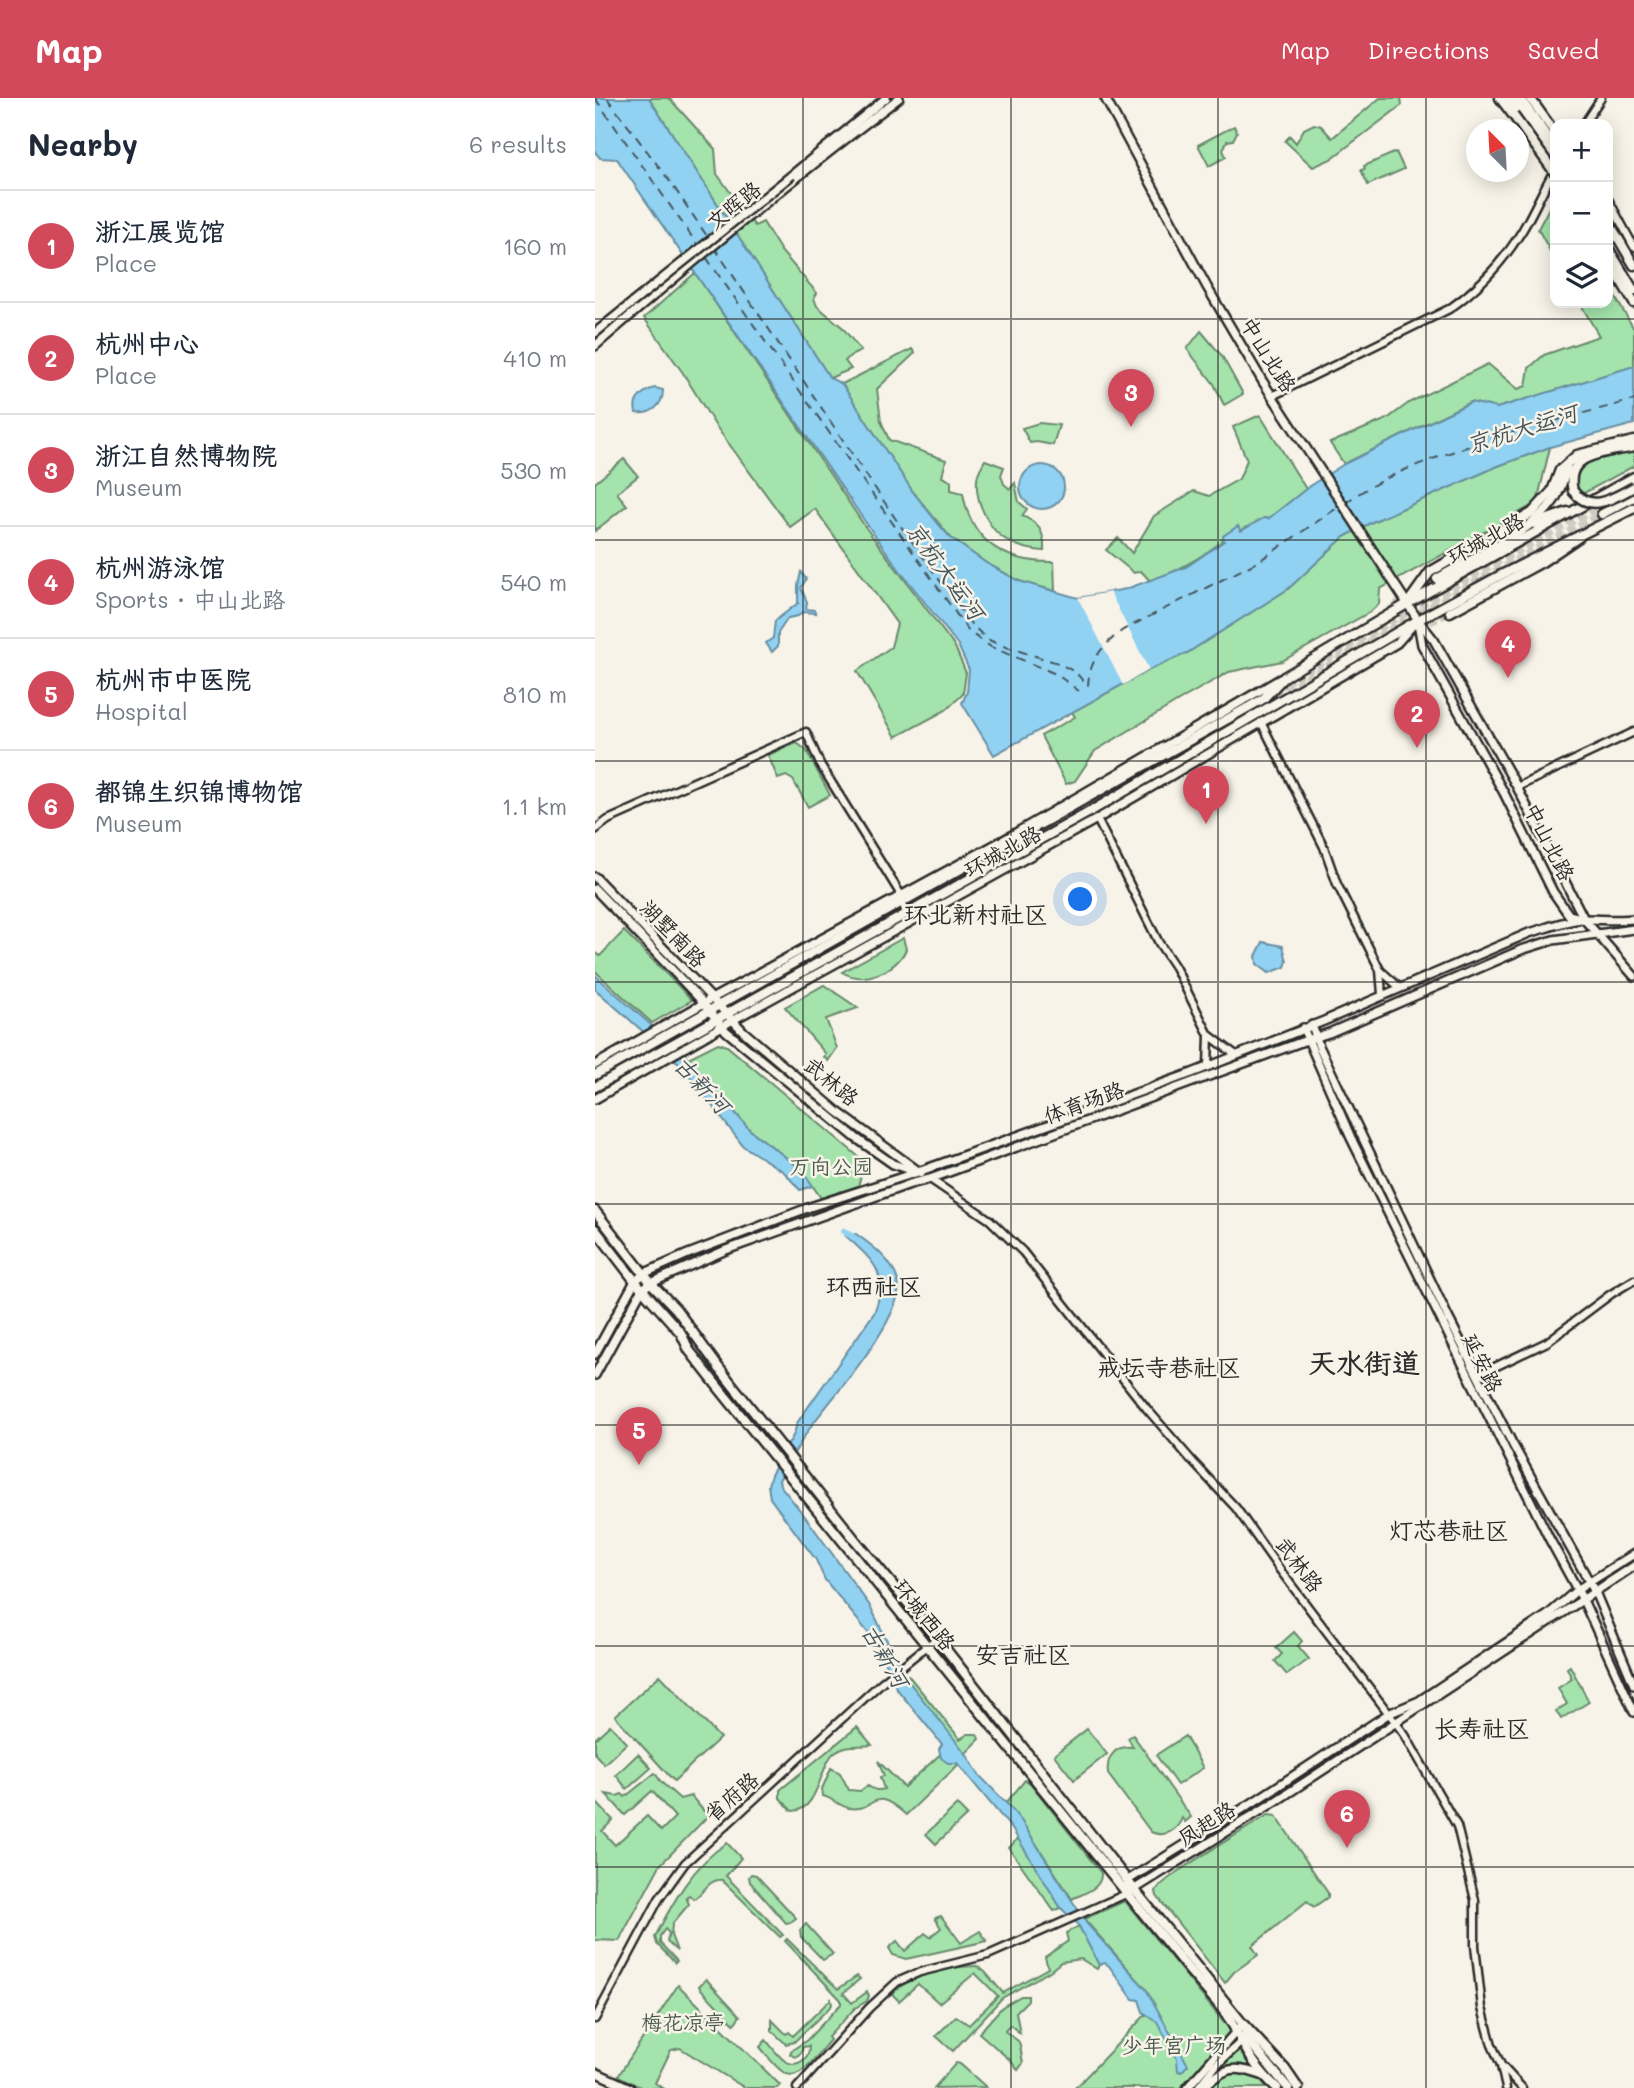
<!DOCTYPE html>
<meta charset="utf-8">
<style>
:root{--surface:#fff;--page:#f6f6f7;--text:#1f2937;--muted:#747a83;--line:#e0e1e3;--accent:#d1495b}
body{margin:0;font-family:Mali,"LXGW WenKai TC",sans-serif;background:var(--page);color:var(--text)}
.controls{position:absolute;right:21px;top:21px;display:grid;overflow:hidden;border-radius:14px;box-shadow:0 4px 18px #0003}
.controls button{width:63px;height:63px;display:grid;place-items:center;padding:0;border:0;border-bottom:2px solid var(--line);background:var(--surface);color:var(--text);font:35px sans-serif}
.compass{position:absolute;left:871px;top:21px;width:63px;height:63px;border-radius:50%;background:var(--surface);box-shadow:0 4px 18px #0003;rotate:336deg}
.you{position:absolute;left:486px;top:802px;width:24px;height:24px;margin:-18px;border:5px solid #fff;border-radius:50%;background:#1a73e8;box-shadow:0 0 0 10px #1a73e833}
.badge{display:grid;place-items:center;width:46px;height:46px;border-radius:50%;background:var(--accent);color:#fff;font-size:23px;font-weight:700}
.pin{position:absolute;translate:-50% -58px;filter:drop-shadow(0 2px 4px #0008)}
.pin::after{content:'';position:absolute;top:37px;width:24px;height:21px;background:inherit;clip-path:polygon(0 0,100% 0,50% 100%)}
.list{margin:0;padding:0;list-style:none}
h2{display:flex;justify-content:space-between;align-items:center;height:91px;margin:0;padding:0 28px;font-size:30px}
h2 small{font-size:23px;font-weight:400;color:var(--muted)}
.list li{display:grid;grid-template-columns:46px 1fr auto;gap:21px;align-items:center;box-sizing:border-box;height:112px;padding:0 28px;border-top:2px solid var(--line)}
.list b{display:block;font-size:26px;white-space:nowrap}
.list p{margin:0;font-size:23px;white-space:nowrap;color:var(--muted)}
.list em{font-size:23px;font-style:normal;color:var(--muted)}
.icon{flex:none;width:38px;height:38px;fill:none;stroke:currentColor;stroke-width:2;stroke-linecap:round;stroke-linejoin:round}
.map{position:relative;flex:none;width:1039px;height:1990px;overflow:hidden}
header{display:flex;align-items:center;gap:42px;box-sizing:border-box;height:98px;padding:0 35px;background:var(--accent);color:#fff}
header strong{font-size:33px}
nav{display:flex;gap:38px;margin-inline-start:auto;font-size:24px}
main{display:flex}
aside{flex:1;background:var(--surface)}
.map>svg:first-child{display:block}
.green{fill:#a4e4ac;stroke:#68886c;stroke-width:2}
.water{fill:#91d2f2;stroke:#688fa2;stroke-width:2}
.pier{fill:#f7f3e8}
.lines{fill:none;stroke-linecap:round;stroke-linejoin:round}
.canal{stroke:#91d2f2;stroke-width:6}
.ferry{stroke:#44555d;stroke-width:2;stroke-dasharray:9 7;stroke-linecap:butt}
.trunk-tunnel{stroke:#cecbc2;stroke-width:8;stroke-dasharray:8 4;stroke-linecap:butt}
.tertiary-casing{stroke:#2b2b2b;stroke-width:11}
.secondary-casing{stroke:#2b2b2b;stroke-width:12}
.primary-casing{stroke:#2b2b2b;stroke-width:13}
.trunk-casing{stroke:#2b2b2b;stroke-width:13}
.tertiary{stroke:#f7f3e8;stroke-width:6}
.secondary{stroke:#f7f3e8;stroke-width:7}
.primary{stroke:#f7f3e8;stroke-width:8}
.trunk{stroke:#f7f3e8;stroke-width:8}
.secondary-bridge-casing{stroke:#2b2b2b;stroke-width:12;stroke-linecap:butt}
.trunk-bridge-casing{stroke:#2b2b2b;stroke-width:13;stroke-linecap:butt}
.secondary-bridge{stroke:#f7f3e8;stroke-width:7}
.trunk-bridge{stroke:#f7f3e8;stroke-width:8}
.grid{fill:none;stroke:#2b2b2b;stroke-width:2;stroke-opacity:0.55}
.labels{text-anchor:middle;stroke-width:5;stroke-linejoin:round;paint-order:stroke}
.street-label{font-size:21px;fill:#2b2b2b;stroke:#f7f3e8}
.park-label{font-size:21px;fill:#49594b;stroke:#f7f3e8}
.water-label{font-size:23px;font-style:italic;fill:#44555d;stroke:#f7f3e8}
.quarter-label{font-size:24px;fill:#2b2b2b;stroke:#f7f3e8}
.district-label{font-size:28px;font-weight:bold;fill:#2b2b2b;stroke:#f7f3e8}
</style>
<header>
<strong>Map</strong>
<nav><a>Map</a><a>Directions</a><a>Saved</a></nav>
</header>
<main>
<aside>
<h2>Nearby<small>6 results</small></h2>
<ul class="list">
<li><span class="badge">1</span><div><b>浙江展览馆</b><p>Place</p></div><em>160 m</em></li>
<li><span class="badge">2</span><div><b>杭州中心</b><p>Place</p></div><em>410 m</em></li>
<li><span class="badge">3</span><div><b>浙江自然博物院</b><p>Museum</p></div><em>530 m</em></li>
<li><span class="badge">4</span><div><b>杭州游泳馆</b><p>Sports · 中山北路</p></div><em>540 m</em></li>
<li><span class="badge">5</span><div><b>杭州市中医院</b><p>Hospital</p></div><em>810 m</em></li>
<li><span class="badge">6</span><div><b>都锦生织锦博物馆</b><p>Museum</p></div><em>1.1 km</em></li>
</ul>
</aside>
<div class="map">
<svg width="1039" height="1990" viewBox="0 0 1039 1990">
<rect width="100%" height="100%" fill="#f7f3e8"/>
<filter id="ink" filterUnits="userSpaceOnUse"><feTurbulence type="fractalNoise" baseFrequency=".0143" numOctaves="2"/><feDisplacementMap in="SourceGraphic" scale="14" xChannelSelector="R" yChannelSelector="G"/><feConvolveMatrix kernelMatrix="1 2 1 2 8 2 1 2 1" color-interpolation-filters="sRGB"/></filter>
<g filter="url(#ink)">
<!-- green -->
<g class="green">
<path d="M54 0H74L120 51 122 76 160 128 168 124 186 153 222 195 219 200 222 208 247 229 266 253 255 258 250 263 256 271 235 280Z"/>
<path d="M785 0H806L807 7 736 61 718 69 690 43 695 38 701 45 709 31 719 26 726 28 737 40Z"/>
<path d="M639 28 642 34 638 42 632 43 628 52 631 59 614 68 603 47Z"/>
<path d="M801 54 809 71 773 87 766 72 770 71 769 68Z"/>
<path d="M956 106 960 109V162L943 131Z"/>
<path d="M100 175 271 430 360 549 371 575 368 596 351 612 301 639 262 573 296 549 302 526 220 411 195 429 120 327 88 275 49 220Z"/>
<path d="M1013 187 1039 231V268L902 310 875 304 749 366 735 345 792 321 815 304 893 266 923 291 931 288 934 270 949 257 1004 238 985 205H1013Z"/>
<path d="M606 233 627 258 648 296 629 307 619 286 592 251Z"/>
<path d="M317 251 320 255 282 291 286 323 294 342 351 362 347 379 356 383V392L368 395C376 445 411 465 459 464L460 493 424 483 391 465 356 440 318 394 247 286Z"/>
<path d="M665 317 711 391 673 421 669 420 645 433 643 429C618 454 588 470 556 484L546 473 539 475 511 452 523 440 537 455 559 418 599 393 614 398 644 381 652 362 638 329Z"/>
<path d="M444 325 464 327 458 347 442 344 435 345 427 330Z"/>
<path d="M955 349 943 400 938 407 785 491 784 506 775 514 687 563 634 574 590 599 500 653 480 683 471 686 446 638 480 619 477 614 554 572 592 555 693 491 749 439 777 424 903 368Z"/>
<path d="M1039 352V368L989 395H982L979 372 1002 358Z"/>
<path d="M29 361 43 378 22 395 32 407 0 433V385Z"/>
<path d="M390 362 409 369 406 377 409 386 415 391 420 385 424 404 432 411 427 418C444 424 450 435 449 453 437 452 423 449 413 443 394 433 380 403 382 382 382 374 387 368 390 362Z"/>
<path d="M202 645 211 652 235 697 213 709 198 682 191 678 183 681 173 657Z"/>
<path d="M29 833 97 902 57 925 0 873V854L5 858Z"/>
<path d="M308 840 311 851C302 873 268 887 247 874Z"/>
<path d="M229 887 263 910 231 921 242 950 233 963 229 959 231 956 190 909Z"/>
<path d="M123 945 132 948 270 1064 263 1088 226 1100 206 1071 155 1032 93 960Z"/>
<path d="M699 1534 707 1543 703 1548 714 1561 692 1577 680 1563 687 1556 681 1550Z"/>
<path d="M975 1568 994 1604 966 1621 961 1613 972 1606 963 1590 977 1581 972 1570Z"/>
<path d="M65 1577 125 1640 79 1683 20 1618Z"/>
<path d="M313 1577 365 1641 373 1636H381L385 1641 370 1656 310 1579Z"/>
<path d="M15 1627 32 1645 9 1666 0 1656V1641Z"/>
<path d="M262 1629 277 1647C262 1649 253 1645 240 1654 225 1665 224 1714 197 1713L185 1700V1692Z"/>
<path d="M492 1631 512 1656 479 1682 459 1657Z"/>
<path d="M538 1637 596 1719 590 1724 587 1720C582 1733 569 1740 556 1734L513 1676C511 1659 520 1647 538 1649L533 1640Z"/>
<path d="M590 1638 608 1670 582 1687 561 1657Z"/>
<path d="M349 1653 363 1667 311 1717C275 1685 283 1714 254 1710 244 1708 237 1700 228 1698L227 1691 236 1670 245 1675 254 1692 265 1693 273 1688C279 1692 282 1693 289 1691L285 1679 289 1678 283 1663 309 1689Z"/>
<path d="M43 1656 56 1670 32 1691 21 1677Z"/>
<path d="M60 1675 66 1684 85 1701 96 1698 113 1718 65 1767 24 1843 0 1842V1703L18 1722 7 1733 20 1747 52 1718 66 1733 80 1719 57 1693 30 1717 11 1696 22 1698 27 1696 30 1699Z"/>
<path d="M430 1682 435 1685 506 1775C507 1791 489 1795 477 1801L427 1724 411 1705Z"/>
<path d="M362 1707 372 1717 341 1746 331 1736Z"/>
<path d="M673 1717 681 1718 733 1795V1799L719 1809 712 1803 657 1848 663 1857 639 1874 630 1885 562 1798 561 1793C567 1779 655 1729 673 1717Z"/>
<path d="M423 1740 466 1810 459 1813 414 1750Z"/>
<path d="M132 1745 146 1760 131 1778 188 1837 185 1839 127 1782C115 1780 108 1795 99 1801L94 1797 91 1799 94 1806 77 1826 76 1837 82 1853 72 1844 74 1835 70 1831 65 1838V1845L82 1863 80 1865 62 1846 60 1839C78 1804 98 1767 132 1745Z"/>
<path d="M156 1776 161 1777 201 1820 196 1824 191 1825 155 1784 154 1779Z"/>
<path d="M530 1803 630 1926 641 1932 647 1957 672 1990H480L560 1907 551 1891 489 1821Z"/>
<path d="M346 1818 366 1845 385 1833 392 1843 311 1861 298 1857 294 1850 302 1843 310 1853 330 1835 335 1839 346 1830 340 1820Z"/>
<path d="M211 1826 238 1856 228 1862 206 1839 205 1832Z"/>
<path d="M484 1828 504 1867 502 1871 486 1861 466 1864 455 1873 407 1900 358 1953 341 1938 361 1918 374 1927 403 1898 380 1875 344 1905 323 1886 304 1903 297 1896C314 1877 357 1868 382 1868L390 1874 408 1895 453 1870 450 1859 473 1843 471 1835Z"/>
<path d="M192 1841 243 1891 262 1878 265 1881 248 1895 257 1905 272 1894 274 1898 272 1903 260 1910 233 1939 235 1942C225 1952 205 1987 188 1974 179 1968 172 1957 165 1949L171 1942C180 1952 192 1974 207 1963 213 1959 214 1955 214 1948L208 1949 206 1955 200 1959 195 1956 196 1953 212 1942 246 1906V1902L190 1843Z"/>
<path d="M111 1881 145 1918 139 1926 105 1890 104 1888Z"/>
<path d="M83 1887 185 1987 182 1990H150L85 1950 76 1952 60 1985 68 1990H47L23 1978Z"/>
<path d="M426 1898H433V1902L421 1914 425 1935 415 1927 410 1933C414 1937 420 1940 423 1943 426 1945 426 1959 428 1965L423 1972 415 1962 384 1935 407 1909Z"/>
<path d="M236 1901 237 1907 199 1944 191 1946 177 1933V1922L191 1936 194 1934 198 1938Z"/>
<path d="M361 1965 365 1966 391 1989 339 1990Z"/>
</g>
<!-- water -->
<g class="water">
<path d="M0 0H54L235 280 247 286 318 394 346 429 356 440 391 465 424 483 483 500 531 491 591 469 629 443 628 438 643 428 646 433 669 420 673 421 716 387 749 366 876 304 902 310 1039 268V326L955 349 903 368 777 424 749 439 693 491 592 555 554 572 399 657 367 605 372 594 374 572 363 547 306 474 271 425 22 61 5 60 0 54Z"/>
<path d="M60 290 68 292C68 308 56 317 41 315 37 301 49 293 60 290Z"/>
<circle cx="447" cy="389" r="22"/>
<path d="M206 474 211 481 206 490 212 504 211 511 219 512 221 515 208 514 203 518 193 520 183 535V548L177 554 171 545 178 540 180 523 203 505V487Z"/>
<path d="M668 844 688 848 692 863 690 869 674 875 662 866 661 858Z"/>
<path d="M0 877 93 960 155 1032 206 1071 218 1088 205 1092 189 1074 148 1048 87 968 0 891Z"/>
<path d="M261 1136C278 1148 297 1162 303 1183 311 1217 241 1295 220 1323 206 1341 196 1362 184 1382L185 1387 212 1421 275 1508 310 1579 372 1657 384 1677 415 1709 427 1724 492 1826 551 1891 593 1967 586 1974 583 1973 582 1961 576 1948 562 1924 548 1914 544 1902 538 1901 514 1868 510 1865 504 1867 484 1828 466 1810 417 1731 362 1665H353L346 1660 344 1651 347 1646 301 1590 284 1548 230 1482 221 1462 175 1400 173 1387 176 1377 199 1336 202 1325 279 1215C295 1175 279 1164 251 1138Z"/>
</g>
<!-- pier -->
<path class="pier" d="M515 494 554 572 528 587 483 500Z"/>
<g class="lines">
<!-- canal -->
<path class="canal" d="M249 1133 262 1142"/>
<!-- ferry -->
<g class="ferry">
<path d="M0 0 104 149"/>
<path d="M12 0 76 85 114 141"/>
<path d="M119 149 300 420 376 526 392 541 405 547 463 565 480 574 493 588C494 562 508 547 528 532L664 463 745 408"/>
<path d="M111 159 374 534 396 549 461 576 484 593"/>
<path d="M750 405C783 381 818 368 857 354 916 333 978 318 1039 302"/>
</g>
<!-- trunk-tunnel -->
<g class="trunk-tunnel">
<path d="M793 515 802 506 842 481"/>
<path d="M824 529 855 514"/>
<path d="M679 591 835 501 1012 404"/>
<path d="M327 803 840 506 1007 416"/>
</g>
<!-- tertiary casing -->
<g class="tertiary-casing">
<g id="tertiary">
<path d="M989 26 1006 0"/>
<path d="M1013 101 1039 149"/>
<path d="M677 298 854 211C883 191 908 164 927 133 939 113 948 91 960 71"/>
<path d="M666 624 729 749 742 786 785 872 804 889"/>
<path d="M922 689 1039 634"/>
<path d="M502 721 564 845 580 869 614 937 641 957"/>
<path d="M0 732 13 722 211 634 225 666 306 797 311 817"/>
<path d="M785 872 787 896"/>
<path d="M613 969 614 937"/>
<path d="M335 1081 395 1122 428 1154 552 1311 598 1364 641 1410 685 1472 810 1637 862 1728 880 1802V1848L887 1910 897 1947 906 1967 927 1990"/>
<path d="M883 1277 952 1244 1016 1196 1039 1182"/>
<path d="M0 1921 64 1801 90 1765 287 1584 342 1540"/>
<path d="M906 1968 911 1990"/>
<path d="M202 1990 274 1910 302 1884 325 1874 393 1857 531 1796"/>
</g>
</g>
<!-- secondary casing -->
<g class="secondary-casing">
<g id="secondary">
<path d="M510 0 612 189 668 284 823 522 839 542 922 689 989 821 1039 878"/>
<path d="M197 77 291 0"/>
<path d="M0 235 37 205"/>
<path d="M0 248C99 162 200 79 304 0"/>
<path d="M823 525 827 547 909 695 958 794 974 817 985 820"/>
<path d="M0 779 149 934 243 1014 326 1075"/>
<path d="M0 791 103 899 131 933 261 1040 298 1066 316 1072"/>
<path d="M717 927 724 948 853 1219 918 1347 1000 1494 1039 1587"/>
<path d="M708 930 756 1040 955 1442 988 1502 1039 1614"/>
<path d="M0 967 118 900 412 740 685 581"/>
<path d="M0 1001 138 922 502 721 802 545 819 526"/>
<path d="M0 1256 40 1183 50 1175 93 1156 215 1109 323 1074 597 975 729 923 934 835C952 830 970 822 989 821 1006 821 1022 823 1039 821"/>
<path d="M0 1277 47 1191 56 1185 131 1152 315 1086 335 1081 706 944 734 935 926 852 958 842 1039 831"/>
<path d="M532 1788 533 1782 657 1705 793 1616 824 1603 953 1517 982 1492 1039 1456"/>
<path d="M535 1794 681 1703 1039 1468"/>
<path d="M0 1974 35 1990"/>
<path d="M592 1990 645 1929"/>
<path d="M603 1990 621 1967 645 1945"/>
<path d="M608 1990C632 1967 639 1968 669 1978"/>
</g>
</g>
<!-- primary casing -->
<g class="primary-casing">
<g id="primary">
<path d="M910 0 933 32"/>
<path d="M0 977 668 601 689 579 812 506 1039 379"/>
<path d="M0 989 491 716 823 522 906 477 1039 410"/>
<path d="M0 1113 56 1185 81 1211 124 1270 261 1443 342 1540 539 1791 648 1926 690 1971 703 1990"/>
<path d="M0 1131 40 1183 86 1235 94 1252 123 1289 594 1872C609 1890 631 1912 641 1933 654 1957 661 1971 682 1990"/>
<path d="M649 1929 653 1942 693 1990"/>
</g>
</g>
<!-- trunk casing -->
<g class="trunk-casing">
<g id="trunk">
<path d="M905 0 918 17"/>
<path d="M917 0 960 63"/>
<path d="M925 0 960 50"/>
<path d="M935 0 960 35"/>
<path d="M1013 123 1039 167"/>
<path d="M1013 150 1039 193"/>
<path d="M1013 161 1039 205"/>
<path d="M978 393C968 354 1012 355 1039 349"/>
<path d="M1007 416 1039 399"/>
<path d="M939 426 973 414"/>
<path d="M842 481C875 461 934 436 956 406 965 395 967 383 972 371"/>
<path d="M812 506 835 474 937 415 957 393 965 372 982 357 1039 343"/>
<path d="M855 514 947 464 984 439"/>
</g>
</g>
<!-- tertiary -->
<use href="#tertiary" class="tertiary"/>
<!-- secondary -->
<use href="#secondary" class="secondary"/>
<!-- primary -->
<use href="#primary" class="primary"/>
<!-- trunk -->
<use href="#trunk" class="trunk"/>
<!-- secondary-bridge casing -->
<g class="secondary-bridge-casing">
<path id="secondary-bridge" d="M37 205 197 77"/>
</g>
<!-- trunk-bridge casing -->
<g class="trunk-bridge-casing">
<g id="trunk-bridge">
<path d="M918 17 960 75"/>
<path d="M978 393C996 416 1018 400 1039 389"/>
</g>
</g>
<!-- secondary-bridge -->
<use href="#secondary-bridge" class="secondary-bridge"/>
<!-- trunk-bridge -->
<use href="#trunk-bridge" class="trunk-bridge"/>
</g>
</g>
<!-- grid -->
<path class="grid" d="M208 0V1990M416 0V1990M623 0V1990M831 0V1990M0 221H1039M0 442H1039M0 663H1039M0 884H1039M0 1106H1039M0 1327H1039M0 1548H1039M0 1769H1039"/>
<g class="labels">
<!-- street labels -->
<g class="street-label">
<text transform="translate(139 108) rotate(-39)" y="7">文晖路</text>
<text transform="translate(673 257) rotate(58)" y="7">中山北路</text>
<text transform="translate(891 441) rotate(-29)" y="7">环城北路</text>
<text transform="translate(954 744) rotate(63)" y="7">中山北路</text>
<text transform="translate(408 754) rotate(-29)" y="7">环城北路</text>
<text transform="translate(78 836) rotate(46)" y="7">湖墅南路</text>
<text transform="translate(236 984) rotate(39)" y="7">武林路</text>
<text transform="translate(489 1005) rotate(-20)" y="7">体育场路</text>
<text transform="translate(887 1265) rotate(63)" y="7">延安路</text>
<text transform="translate(704 1467) rotate(53)" y="7">武林路</text>
<text transform="translate(329 1517) rotate(51)" y="7">环城西路</text>
<text transform="translate(137 1699) rotate(-41)" y="7">省府路</text>
<text transform="translate(612 1726) rotate(-32)" y="7">凤起路</text>
</g>
<!-- park labels -->
<g class="park-label">
<text x="236" y="1076">万向公园</text>
<text x="88" y="1932">梅花凉亭</text>
<text x="579" y="1955">少年宫广场</text>
</g>
<!-- water labels -->
<g class="water-label">
<text transform="translate(927 331) rotate(-17)" y="8">京杭大运河</text>
<text transform="translate(350 473) rotate(54)" y="8">京杭大运河</text>
<text transform="translate(107 987) rotate(47)" y="8">古新河</text>
<text transform="translate(290 1558) rotate(60)" y="8">古新河</text>
</g>
<!-- quarter labels -->
<g class="quarter-label">
<text x="381" y="825">环北新村社区</text>
<text x="279" y="1197">环西社区</text>
<text x="574" y="1278">戒坛寺巷社区</text>
<text x="854" y="1441">灯芯巷社区</text>
<text x="428" y="1565">安吉社区</text>
<text x="887" y="1639">长寿社区</text>
</g>
<!-- district labels -->
<g class="district-label">
<text x="769" y="1275">天水街道</text>
</g>
</g>
</svg>
<div class="controls">
<button>+</button>
<button>−</button>
<button><svg class="icon" aria-label="layers" viewBox="0 0 24 24"><path d="M12 4l9 5-9 5-9-5zM3 14l9 5 9-5"/></svg></button>
</div>
<svg class="compass" viewBox="-18 -18 36 36"><path d="M0-13l5 13h-10z" fill="#e53935"/><path d="M0 13l5-13h-10z" fill="#747a83"/></svg>
<div class="you"></div>
<div class="pin badge" style="left:611px;top:726px">1</div>
<div class="pin badge" style="left:822px;top:650px">2</div>
<div class="pin badge" style="left:536px;top:329px">3</div>
<div class="pin badge" style="left:913px;top:580px">4</div>
<div class="pin badge" style="left:44px;top:1367px">5</div>
<div class="pin badge" style="left:752px;top:1750px">6</div>
</div>
</main>
